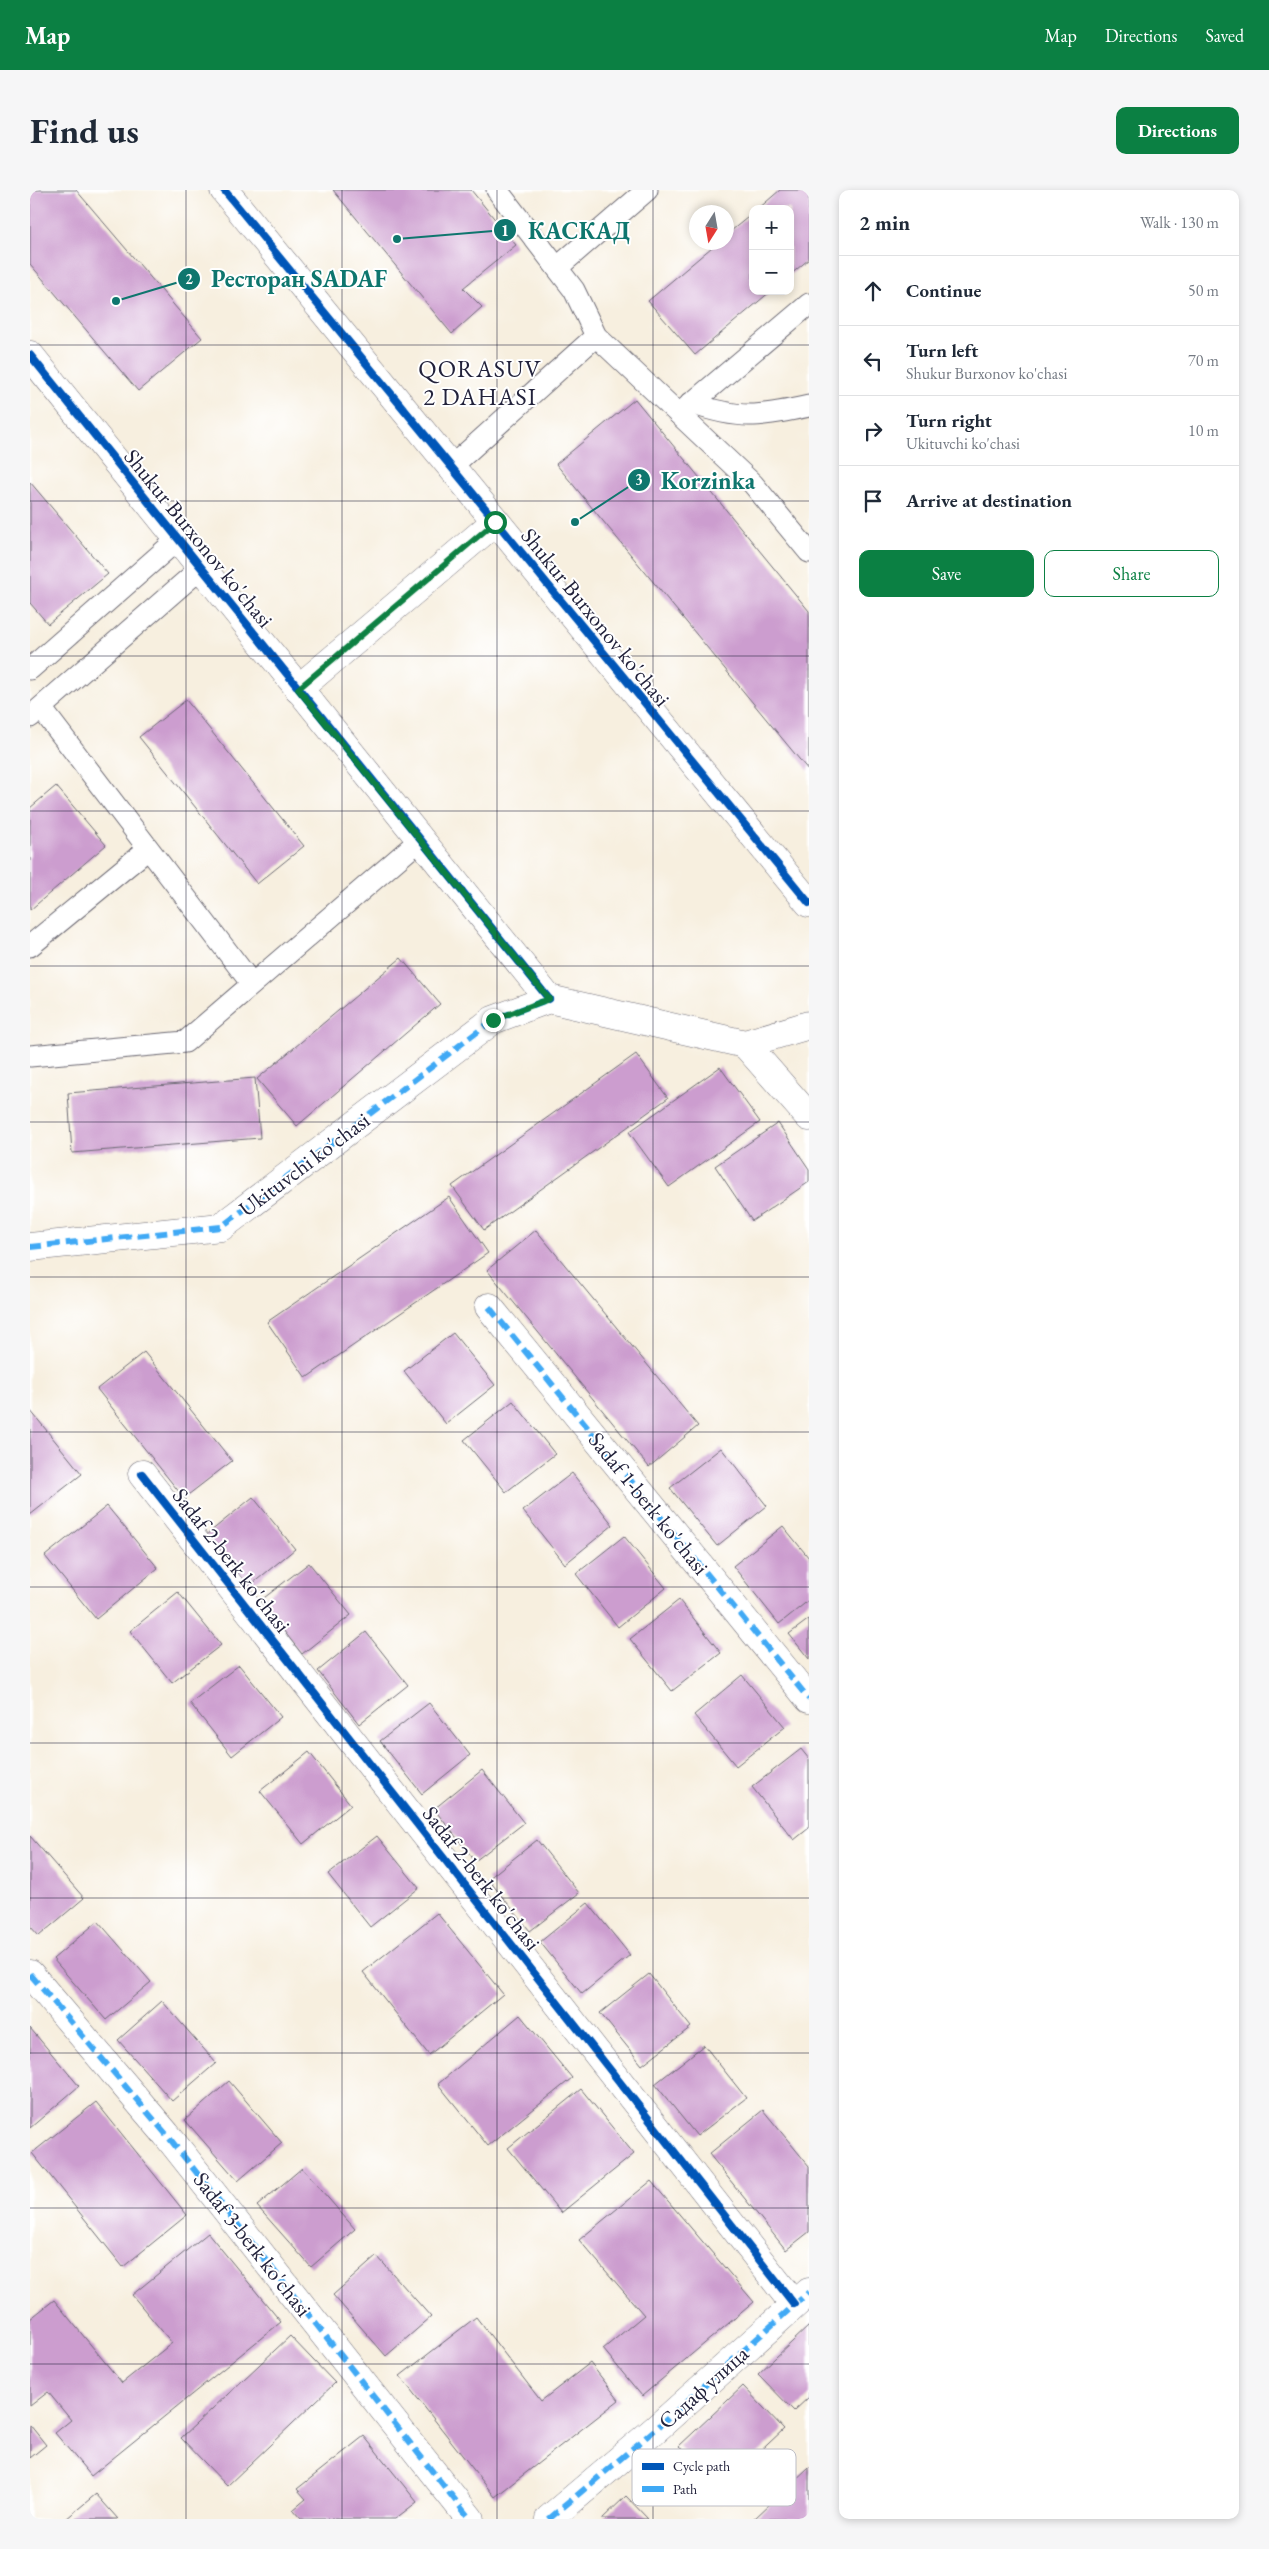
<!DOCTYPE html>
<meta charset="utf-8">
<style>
:root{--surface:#fff;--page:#f6f6f7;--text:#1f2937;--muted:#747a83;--line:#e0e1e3;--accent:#0b8043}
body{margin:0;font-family:"EB Garamond",serif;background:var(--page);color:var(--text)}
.controls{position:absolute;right:15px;top:15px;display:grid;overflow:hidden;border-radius:10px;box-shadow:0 2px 8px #0003}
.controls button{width:45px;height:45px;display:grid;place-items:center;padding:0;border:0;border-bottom:1px solid var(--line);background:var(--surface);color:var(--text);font:25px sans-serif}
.compass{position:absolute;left:659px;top:15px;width:45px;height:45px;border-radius:50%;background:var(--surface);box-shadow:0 2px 8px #0003;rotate:191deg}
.stop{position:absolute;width:15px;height:15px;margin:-11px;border:4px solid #0b8043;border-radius:50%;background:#fff}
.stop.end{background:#0b8043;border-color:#fff;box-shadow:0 1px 5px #0008}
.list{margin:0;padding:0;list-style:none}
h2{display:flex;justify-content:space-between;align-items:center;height:65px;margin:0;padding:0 20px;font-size:21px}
h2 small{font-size:16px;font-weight:400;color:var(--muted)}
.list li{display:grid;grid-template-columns:32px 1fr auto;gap:15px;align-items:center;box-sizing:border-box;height:70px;padding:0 20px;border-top:1px solid var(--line)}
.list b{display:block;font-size:19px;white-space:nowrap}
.list p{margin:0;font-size:16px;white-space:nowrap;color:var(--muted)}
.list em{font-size:16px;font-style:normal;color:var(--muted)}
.actions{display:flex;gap:10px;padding:15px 20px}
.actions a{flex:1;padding:11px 0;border:1px solid var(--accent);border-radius:10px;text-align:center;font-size:18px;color:var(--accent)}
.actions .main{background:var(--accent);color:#fff}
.icon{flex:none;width:28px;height:28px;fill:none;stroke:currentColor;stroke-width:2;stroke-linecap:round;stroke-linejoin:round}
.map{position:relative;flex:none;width:779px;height:2329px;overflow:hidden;border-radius:10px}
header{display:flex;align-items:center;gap:30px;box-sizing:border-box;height:70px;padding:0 25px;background:var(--accent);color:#fff}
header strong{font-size:24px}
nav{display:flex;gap:28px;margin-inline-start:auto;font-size:18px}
.intro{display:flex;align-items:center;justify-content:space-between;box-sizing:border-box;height:120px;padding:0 30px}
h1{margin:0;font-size:35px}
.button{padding:12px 22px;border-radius:10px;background:var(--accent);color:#fff;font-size:18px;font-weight:700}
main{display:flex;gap:30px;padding:0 30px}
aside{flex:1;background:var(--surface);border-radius:10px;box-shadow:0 2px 8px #0003}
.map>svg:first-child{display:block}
.building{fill:#cc9dcf}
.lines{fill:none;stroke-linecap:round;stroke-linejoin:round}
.lane-casing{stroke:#6d6a74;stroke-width:23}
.street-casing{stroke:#6d6a74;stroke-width:29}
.secondary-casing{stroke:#6d6a74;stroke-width:29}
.lane{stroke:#fff;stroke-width:21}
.street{stroke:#fff;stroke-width:28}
.secondary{stroke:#fff;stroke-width:28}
.quiet{stroke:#3fa9f5;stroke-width:6;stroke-dasharray:12 6;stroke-linecap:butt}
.cycleway-casing{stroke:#fff;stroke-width:11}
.cycleway{stroke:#0057b8;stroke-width:8}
.route{stroke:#0b8043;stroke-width:6}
.grid{fill:none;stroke:#22223b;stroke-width:1;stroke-opacity:0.55}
.labels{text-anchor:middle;stroke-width:4;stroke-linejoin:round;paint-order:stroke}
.street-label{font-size:22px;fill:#22223b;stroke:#fff}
.neighbourhood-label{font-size:24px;letter-spacing:1px;fill:#22223b;stroke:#fff}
.key{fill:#fff;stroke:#bdbdc4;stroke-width:1}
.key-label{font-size:14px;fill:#22223b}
.leader{fill:none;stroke:#0f766e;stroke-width:2}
.callout-dot{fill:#0f766e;stroke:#fff;stroke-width:2}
.mark-label{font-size:15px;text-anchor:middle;font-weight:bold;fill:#fff}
.callout-label{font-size:24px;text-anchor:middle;font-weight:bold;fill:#0f766e;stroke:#fff;stroke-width:4;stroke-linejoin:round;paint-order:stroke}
</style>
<header>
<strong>Map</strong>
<nav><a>Map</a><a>Directions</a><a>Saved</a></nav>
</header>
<div class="intro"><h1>Find us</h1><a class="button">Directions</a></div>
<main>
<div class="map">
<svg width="779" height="2329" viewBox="0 0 779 2329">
<rect width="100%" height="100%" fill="#fff"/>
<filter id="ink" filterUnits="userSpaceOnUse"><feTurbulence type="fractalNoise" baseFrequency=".02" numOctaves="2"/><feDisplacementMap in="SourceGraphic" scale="10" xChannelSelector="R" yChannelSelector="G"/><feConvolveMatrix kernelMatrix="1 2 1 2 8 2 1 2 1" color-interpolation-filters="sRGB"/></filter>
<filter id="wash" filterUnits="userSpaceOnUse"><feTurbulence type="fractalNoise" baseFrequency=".0096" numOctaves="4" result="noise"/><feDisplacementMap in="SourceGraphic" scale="20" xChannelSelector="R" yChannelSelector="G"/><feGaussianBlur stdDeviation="1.12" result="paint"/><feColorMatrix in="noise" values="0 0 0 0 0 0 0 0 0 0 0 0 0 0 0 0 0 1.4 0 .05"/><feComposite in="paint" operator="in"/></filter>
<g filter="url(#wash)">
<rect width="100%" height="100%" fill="#f7efdf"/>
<g id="blocks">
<!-- building -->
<g class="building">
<path d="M0 0H46L172 148 108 201 0 74Z"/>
<path d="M303 0H441L486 55 433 98 452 117 422 144Z"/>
<path d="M750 0H779V69L760 85V19H728Z"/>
<path d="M723 23V101H741L665 165 618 111 688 52H696V45Z"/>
<path d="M605 209 779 421V581L526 274Z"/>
<path d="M0 292 78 384 18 434 0 413Z"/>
<path d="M156 510 274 656 227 694 109 547Z"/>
<path d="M26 596 76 655 0 720V618Z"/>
<path d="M371 768 410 814 267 936 227 889Z"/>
<path d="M606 864 638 908 454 1040 422 996Z"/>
<path d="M690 877 730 932 639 997 599 942Z"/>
<path d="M225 888 230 948 42 963 38 903Z"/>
<path d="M748 933 779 979V992L722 1031 685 976Z"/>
<path d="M419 1007 458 1063 276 1188 237 1132Z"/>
<path d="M506 1040 668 1236 619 1277 457 1080Z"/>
<path d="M423 1143 465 1195 416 1234 374 1181Z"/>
<path d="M114 1162 202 1271 154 1308 67 1199Z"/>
<path d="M483 1211 525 1264 476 1302 434 1250Z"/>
<path d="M0 1220 52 1284 0 1325Z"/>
<path d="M691 1258 737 1316 687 1356 640 1298Z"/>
<path d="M542 1283 583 1335 535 1374 493 1321Z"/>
<path d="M223 1307 265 1359 217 1398 175 1346Z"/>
<path d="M77 1316 128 1378 66 1429 15 1366Z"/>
<path d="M753 1336 779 1368V1410L749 1434 703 1376Z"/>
<path d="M594 1346 636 1398 588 1437 546 1384Z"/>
<path d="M279 1373 321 1425 272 1464 230 1411Z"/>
<path d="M148 1402 191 1455 142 1493 100 1441Z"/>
<path d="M649 1410 691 1463 642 1501 600 1449Z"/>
<path d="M779 1429V1469L759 1444Z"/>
<path d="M336 1442 378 1495 329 1534 288 1481Z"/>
<path d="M209 1475 251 1527 202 1566 160 1513Z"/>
<path d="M712 1485 755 1537 706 1576 664 1525Z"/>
<path d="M399 1513 440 1565 392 1604 350 1551Z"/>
<path d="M771 1559 779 1569V1638L764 1650 722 1597Z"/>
<path d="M279 1562 321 1615 273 1654 230 1601Z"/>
<path d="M452 1580 494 1633 445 1671 404 1619Z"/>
<path d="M0 1646 54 1708 9 1746 0 1736Z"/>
<path d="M347 1646 389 1698 340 1737 298 1684Z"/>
<path d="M507 1650 549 1703 500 1741 458 1689Z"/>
<path d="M558 1713 600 1765 552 1804 510 1752Z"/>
<path d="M407 1723 473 1804 399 1865 333 1782Z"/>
<path d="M68 1731 121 1792 76 1830 23 1769Z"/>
<path d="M619 1784 661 1837 612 1875 570 1823Z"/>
<path d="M132 1811 186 1873 142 1911 88 1850Z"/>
<path d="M490 1825 542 1888 458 1956 408 1894Z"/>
<path d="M0 1838 49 1896 0 1938Z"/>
<path d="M674 1855 716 1908 667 1946 625 1894Z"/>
<path d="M199 1891 252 1953 208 1991 155 1930Z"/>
<path d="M551 1899 604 1964 531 2023 478 1958Z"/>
<path d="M66 1912 157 2025 93 2077 2 1963Z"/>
<path d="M733 1920 779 1976V2042L756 2060 679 1964Z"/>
<path d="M272 1978 325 2039 281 2077 227 2016Z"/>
<path d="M621 1991 724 2112 612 2206 573 2159 614 2125 549 2050Z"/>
<path d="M178 2043 251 2132 61 2286 25 2243 41 2230 18 2202 0 2216V2129L24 2110 92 2193 142 2153 102 2105Z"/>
<path d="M347 2066 401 2127 356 2166 303 2105Z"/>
<path d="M446 2127 511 2211 560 2173 589 2210 465 2307 370 2186Z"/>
<path d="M779 2136V2207L764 2221 728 2184Z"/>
<path d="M260 2146 305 2193 197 2296 151 2248Z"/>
<path d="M713 2196 754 2239 690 2299 649 2256Z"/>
<path d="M0 2235 16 2255 0 2268Z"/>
<path d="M334 2246 387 2312 365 2329H271L263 2320 276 2309 267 2299Z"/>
<path d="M779 2277V2329H724Z"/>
<path d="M66 2304 88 2329H36Z"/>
<path d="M596 2306 618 2329H572Z"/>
</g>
</g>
</g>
<g filter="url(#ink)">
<use href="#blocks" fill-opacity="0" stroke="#6d6a74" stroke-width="1"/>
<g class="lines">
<!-- lane casing -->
<g class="lane-casing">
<g id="lane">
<path d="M467 0 544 100 566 146 723 294 779 362"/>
<path d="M528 77 617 0"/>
<path d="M661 213C709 230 730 227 779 216"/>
<path d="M649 224 779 114"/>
<path d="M422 276 566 146"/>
<path d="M0 479 148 349"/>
<path d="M11 518 222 794"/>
<path d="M0 527 171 378"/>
<path d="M0 756 118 659"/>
<path d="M0 866 155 852 391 649"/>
</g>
</g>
<!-- street casing -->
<g class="street-casing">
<g id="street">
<path d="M268 499 465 332"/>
<path d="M0 1057 191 1037 463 830 519 809"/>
<path d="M459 1117 779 1509"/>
<path d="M112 1284 764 2114"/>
<path d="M0 1784 136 1944 440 2329"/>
<path d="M519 2329 627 2238 779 2102"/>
</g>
</g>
<!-- secondary casing -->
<g class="secondary-casing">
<g id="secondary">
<path d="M194 0 779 713"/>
<path d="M0 165 519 809 715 854 779 835"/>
<path d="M715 854 779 927"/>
</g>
</g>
<!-- lane -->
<use href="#lane" class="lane"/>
<!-- street -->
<use href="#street" class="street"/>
<!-- secondary -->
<use href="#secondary" class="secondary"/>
<!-- quiet -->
<g class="quiet">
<path d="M0 1057 191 1037 463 830 519 809"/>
<path d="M459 1117 779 1509"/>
<path d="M0 1784 136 1944 440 2329"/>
<path d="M519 2329 627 2238 779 2102"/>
</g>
<!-- cycleway casing -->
<g class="cycleway-casing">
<g id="cycleway">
<path d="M194 0 779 713"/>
<path d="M0 165 519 809"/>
<path d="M112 1284 764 2114"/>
</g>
</g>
<!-- cycleway -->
<use href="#cycleway" class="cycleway"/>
</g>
</g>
<g class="lines" filter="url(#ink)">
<!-- route -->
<path class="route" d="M463 830 519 809 268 499 465 332"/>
</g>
<!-- grid -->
<path class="grid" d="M156 0V2329M312 0V2329M467 0V2329M623 0V2329M0 155H779M0 311H779M0 466H779M0 621H779M0 776H779M0 932H779M0 1087H779M0 1242H779M0 1397H779M0 1553H779M0 1708H779M0 1863H779M0 2018H779M0 2174H779"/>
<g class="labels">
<!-- street labels -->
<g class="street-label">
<text transform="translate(169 348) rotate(51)" y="8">Shukur Burxonov ko'chasi</text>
<text transform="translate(566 427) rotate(51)" y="8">Shukur Burxonov ko'chasi</text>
<text transform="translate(274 974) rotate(-37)" y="8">Ukituvchi ko'chasi</text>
<text transform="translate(619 1313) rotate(51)" y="8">Sadaf 1-berk ko'chasi</text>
<text transform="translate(202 1370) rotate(52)" y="8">Sadaf 2-berk ko'chasi</text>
<text transform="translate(452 1688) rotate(52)" y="8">Sadaf 2-berk ko'chasi</text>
<text transform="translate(223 2054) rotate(52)" y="8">Sadaf 3-berk ko'chasi</text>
<text transform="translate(673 2197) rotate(-42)" y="8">Садаф улица</text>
</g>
<!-- neighbourhood labels -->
<g class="neighbourhood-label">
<text x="450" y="187">QORASUV<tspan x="450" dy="28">2 DAHASI</tspan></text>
</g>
</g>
<!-- legend -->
<rect x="602" y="2259" width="164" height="57" rx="8" class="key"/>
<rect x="612" y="2273" width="22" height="7" fill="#0057b8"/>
<rect x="612" y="2296" width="22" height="6" fill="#3fa9f5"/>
<g class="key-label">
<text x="643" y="2281">Cycle path</text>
<text x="643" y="2304">Path</text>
</g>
<!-- callouts -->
<path class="leader" d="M367 49L475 40M86 111L159 89M545 332L609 290"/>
<g class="callout-dot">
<circle cx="367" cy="49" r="5"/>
<circle cx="86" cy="111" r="5"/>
<circle cx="545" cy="332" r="5"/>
<circle cx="475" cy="40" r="12"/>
<circle cx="159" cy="89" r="12"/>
<circle cx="609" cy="290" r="12"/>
</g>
<g class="mark-label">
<text x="475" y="46">1</text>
<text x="159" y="94">2</text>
<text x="609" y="295">3</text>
</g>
<g class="callout-label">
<text x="549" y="49">КАСКАД</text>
<text x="269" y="97">Ресторан SADAF</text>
<text x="678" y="299">Korzinka</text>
</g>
</svg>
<div class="controls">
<button>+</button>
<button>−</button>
</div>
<svg class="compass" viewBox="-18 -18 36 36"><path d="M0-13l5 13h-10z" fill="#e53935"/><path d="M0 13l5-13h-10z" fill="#747a83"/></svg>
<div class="stop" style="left:465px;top:332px"></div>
<div class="stop end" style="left:463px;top:830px"></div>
</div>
<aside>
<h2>2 min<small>Walk · 130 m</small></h2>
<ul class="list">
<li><svg class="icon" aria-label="ahead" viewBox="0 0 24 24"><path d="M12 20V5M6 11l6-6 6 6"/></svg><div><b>Continue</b></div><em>50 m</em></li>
<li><svg class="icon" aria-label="left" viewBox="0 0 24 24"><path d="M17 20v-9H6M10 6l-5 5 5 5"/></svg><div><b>Turn left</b><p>Shukur Burxonov ko'chasi</p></div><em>70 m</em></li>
<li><svg class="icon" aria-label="right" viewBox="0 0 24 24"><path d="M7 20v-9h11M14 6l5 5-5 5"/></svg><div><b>Turn right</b><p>Ukituvchi ko'chasi</p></div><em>10 m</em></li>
<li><svg class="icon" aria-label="arrive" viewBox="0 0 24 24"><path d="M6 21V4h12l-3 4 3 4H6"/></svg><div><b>Arrive at destination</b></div></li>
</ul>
<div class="actions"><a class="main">Save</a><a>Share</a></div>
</aside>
</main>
